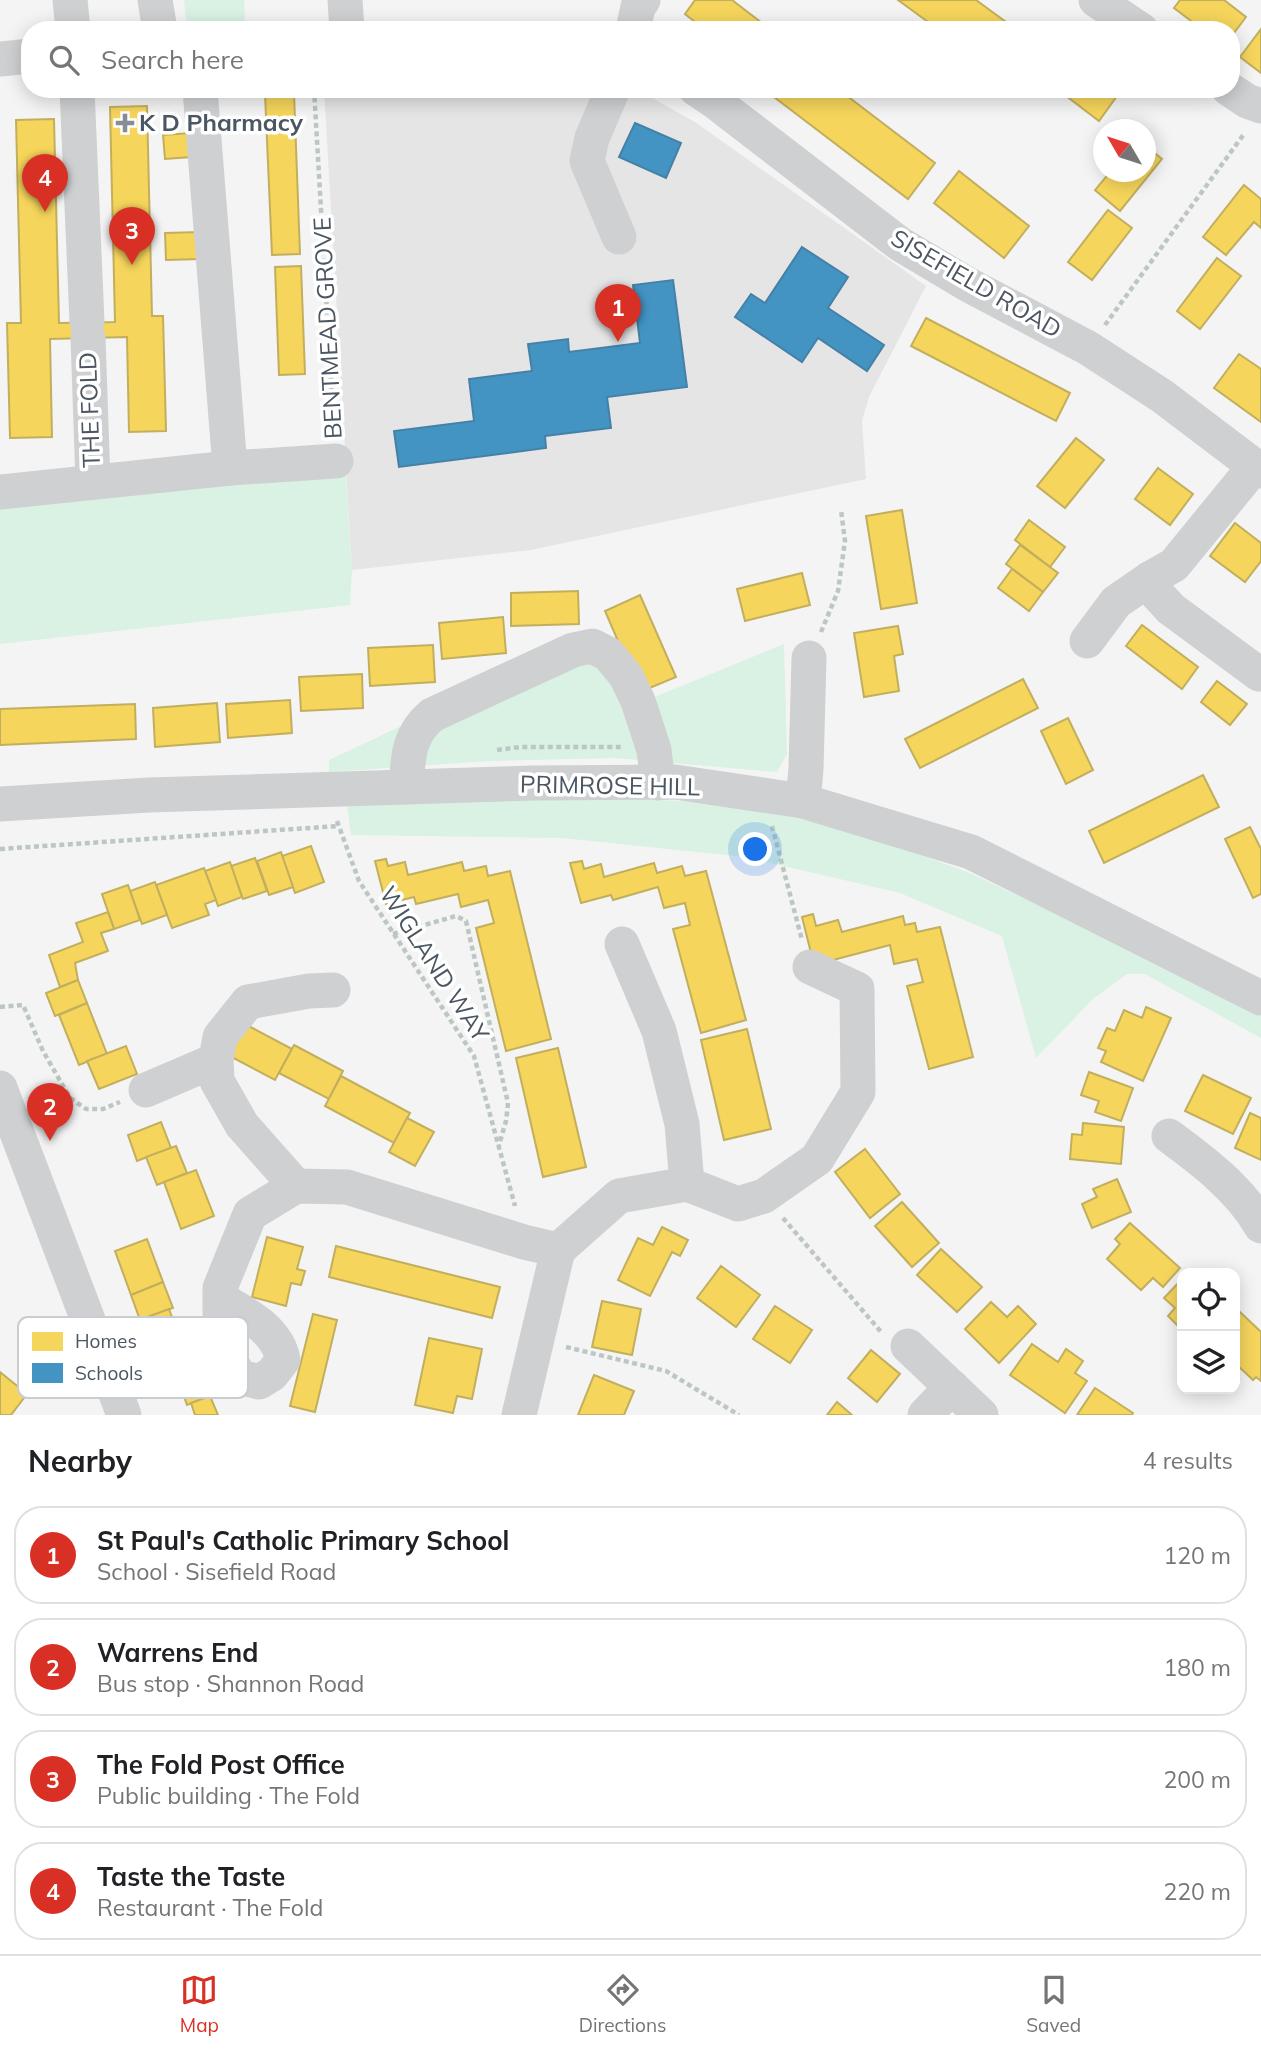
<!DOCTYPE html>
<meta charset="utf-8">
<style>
:root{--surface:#fff;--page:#f2f2f2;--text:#202124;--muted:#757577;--line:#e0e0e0;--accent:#d93025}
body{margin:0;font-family:Mulish,sans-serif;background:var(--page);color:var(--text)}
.controls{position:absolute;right:21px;bottom:21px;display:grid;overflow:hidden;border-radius:14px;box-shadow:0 4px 18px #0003}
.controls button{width:63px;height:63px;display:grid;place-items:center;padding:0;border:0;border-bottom:2px solid var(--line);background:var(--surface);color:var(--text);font:35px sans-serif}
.compass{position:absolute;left:1093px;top:119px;width:63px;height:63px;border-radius:50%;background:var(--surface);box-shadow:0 4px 18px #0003;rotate:309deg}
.you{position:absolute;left:756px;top:850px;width:24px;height:24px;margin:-18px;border:5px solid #fff;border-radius:50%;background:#1a73e8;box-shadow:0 0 0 10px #1a73e833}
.badge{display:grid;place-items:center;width:46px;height:46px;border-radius:50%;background:var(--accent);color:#fff;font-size:23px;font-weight:700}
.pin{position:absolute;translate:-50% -58px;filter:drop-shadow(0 2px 4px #0008)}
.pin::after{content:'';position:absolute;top:37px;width:24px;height:21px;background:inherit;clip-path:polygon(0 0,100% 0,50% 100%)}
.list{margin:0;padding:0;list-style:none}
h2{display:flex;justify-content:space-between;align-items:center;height:91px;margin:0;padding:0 28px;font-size:30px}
h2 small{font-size:23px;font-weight:400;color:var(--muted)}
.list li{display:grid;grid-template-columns:46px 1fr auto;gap:21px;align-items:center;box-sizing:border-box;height:98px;margin:0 14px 14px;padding:0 14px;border:2px solid var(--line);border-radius:28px}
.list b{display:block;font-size:26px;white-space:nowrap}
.list p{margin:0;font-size:23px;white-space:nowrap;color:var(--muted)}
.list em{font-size:23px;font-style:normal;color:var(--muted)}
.icon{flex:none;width:38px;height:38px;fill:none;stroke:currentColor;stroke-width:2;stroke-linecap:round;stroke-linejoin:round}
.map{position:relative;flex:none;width:1261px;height:1415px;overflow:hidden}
.search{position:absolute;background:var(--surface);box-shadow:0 4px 18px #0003;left:21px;right:21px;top:21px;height:77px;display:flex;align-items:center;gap:18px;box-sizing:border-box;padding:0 24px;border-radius:28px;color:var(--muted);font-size:26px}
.sheet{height:539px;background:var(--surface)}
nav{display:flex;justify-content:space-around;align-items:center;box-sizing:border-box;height:98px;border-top:2px solid var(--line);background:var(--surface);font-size:19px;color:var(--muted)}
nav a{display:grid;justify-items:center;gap:4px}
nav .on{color:var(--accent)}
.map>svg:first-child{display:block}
.education{fill:#e6e5e6}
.green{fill:#d9f2e3}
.homes{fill:#f6d55c;stroke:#c2af5e;stroke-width:2}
.schools{fill:#4393c3;stroke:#4581a6;stroke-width:2}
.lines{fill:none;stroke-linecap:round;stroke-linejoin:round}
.path{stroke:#bcc7c4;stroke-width:4.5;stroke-dasharray:5 3.5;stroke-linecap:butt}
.minor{stroke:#ced0d2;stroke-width:35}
.poi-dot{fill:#868d94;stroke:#fff;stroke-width:2.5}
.labels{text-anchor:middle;stroke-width:7;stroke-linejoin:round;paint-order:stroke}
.poi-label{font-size:24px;font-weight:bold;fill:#4a5661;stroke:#fff;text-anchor:start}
.street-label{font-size:24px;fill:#4a5661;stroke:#fff}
.key{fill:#fff;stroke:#c9ccd0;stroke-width:2}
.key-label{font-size:19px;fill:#4a5661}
</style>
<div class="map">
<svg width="1261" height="1415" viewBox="0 0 1261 1415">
<rect width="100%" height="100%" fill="#f4f4f4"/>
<!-- education -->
<path class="education" d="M324 89H636L695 122 926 286 869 397 862 421 866 479 531 550 352 570Z"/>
<!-- green -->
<g class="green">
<path d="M184 0H244L245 24 196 27 186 21Z"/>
<path d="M346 474 352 570 350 605 0 644V504Z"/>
<path d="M589 638 635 705 784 644 787 754 777 772 615 758 490 761 329 772V760Z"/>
<path d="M598 797 737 804 866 834 972 874 1137 952 1261 1016V1038L1145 974H1127L1093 999 1036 1058 1002 936 900 893 745 857 562 838 351 835 347 805Z"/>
</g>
<!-- homes -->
<g class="homes">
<path d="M695 0H732L771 30H705L685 14Z"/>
<path d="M898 0H976L1017 30H939Z"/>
<path d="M1180 0H1224L1246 17 1231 37V30H1203L1174 8Z"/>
<path d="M1261 29V73L1240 57Z"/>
<path d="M779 89H838L935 163 908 199 774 97Z"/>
<path d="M1057 89H1122L1099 121Z"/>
<path d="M294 93 300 254 272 255 265 94Z"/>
<path d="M147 106 152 316H163L166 431 129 432 127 337 50 339 52 437 10 438 7 323H21L16 120 54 119 59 323 115 322 110 107Z"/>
<path d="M191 133 192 157 165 159 163 135Z"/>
<path d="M1146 146 1162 159 1120 211 1095 190 1110 172H1146Z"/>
<path d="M959 171 1029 226 1004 258 934 203Z"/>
<path d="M1244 185 1261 199V228L1254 222 1226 255 1203 237Z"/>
<path d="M1108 210 1132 228 1092 280 1068 262Z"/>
<path d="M200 232 201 259 166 260 165 233Z"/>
<path d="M1217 258 1241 276 1200 329 1177 311Z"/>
<path d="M301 266 305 374 279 375 275 267Z"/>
<path d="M926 318 1070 393 1056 421 911 346Z"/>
<path d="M1239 354 1261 369V422L1214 388Z"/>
<path d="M1076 438 1104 460 1065 508 1037 486Z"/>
<path d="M1158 468 1193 494 1170 525 1135 499Z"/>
<path d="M902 510 917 603 881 609 866 516Z"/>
<path d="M1029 520 1065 547 1050 567 1015 540Z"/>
<path d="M1235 523 1261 543V561L1245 582 1210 556Z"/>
<path d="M1020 545 1058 573 1043 592 1006 564Z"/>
<path d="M1012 569 1043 592 1029 611 998 588Z"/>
<path d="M802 573 810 605 745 621 737 589Z"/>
<path d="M578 591 579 624 511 626V593Z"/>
<path d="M640 595 676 677 640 692 605 611Z"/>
<path d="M503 617 506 653 442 659 439 623Z"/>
<path d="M1142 625 1198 667 1182 689 1126 646Z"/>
<path d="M898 626 903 654 894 656 899 691 864 697 854 633Z"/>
<path d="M433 645 435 682 370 686 368 648Z"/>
<path d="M362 674 363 708 301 711 299 677Z"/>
<path d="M1023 679 1038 708 920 768 905 739Z"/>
<path d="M1217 681 1247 704 1230 725 1201 702Z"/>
<path d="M290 700 292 733 228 738 226 704Z"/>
<path d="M217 703 220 742 155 747 153 708Z"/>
<path d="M135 704 136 739 0 745V709Z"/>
<path d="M1068 718 1093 770 1066 784 1041 731Z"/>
<path d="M1203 775 1219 807 1104 863 1089 831Z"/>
<path d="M1250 827 1261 849V894L1253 898 1225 839Z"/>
<path d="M311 846 324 882 295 893 282 856Z"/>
<path d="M281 852 293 887 269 895 257 861Z"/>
<path d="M255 858 267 891 243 899 231 866Z"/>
<path d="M386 859 388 866 405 862 408 875 462 862 464 871 486 866 488 876 510 871 551 1039 506 1051 476 928 494 923 488 900 461 907 458 894 416 904 414 897 386 904 375 861Z"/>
<path d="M582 861 584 869 601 864 604 877 654 863 657 873 682 866 685 876 706 871 746 1020 701 1033 673 929 690 925 685 903 664 908 658 887 613 900 611 895 581 903 570 863Z"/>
<path d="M230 862 242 897 218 906 205 871Z"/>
<path d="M204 868 216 900 205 904 209 915 172 928 156 885Z"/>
<path d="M155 882 167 915 142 924 130 891Z"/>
<path d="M128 885 140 920 114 929 102 894Z"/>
<path d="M108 912 114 929 101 933 108 951 75 963 78 980 60 987 49 955 83 942 76 923Z"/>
<path d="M813 914 816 926 838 920 842 932 903 916 905 925 915 923 917 932 940 927 973 1057 929 1069 907 986 923 982 917 959 894 964 890 945 814 965 802 917Z"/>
<path d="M78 980 87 1003 55 1016 46 993Z"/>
<path d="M87 1003 107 1054 79 1065 59 1015Z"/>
<path d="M1146 1007 1171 1018 1143 1081 1101 1062 1106 1051 1098 1048 1107 1028 1115 1031 1124 1010 1142 1018Z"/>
<path d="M243 1023 292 1049 275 1080 226 1054Z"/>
<path d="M747 1029 771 1129 724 1140 701 1040Z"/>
<path d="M294 1045 343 1071 329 1099 279 1073Z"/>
<path d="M126 1046 137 1074 99 1089 87 1061Z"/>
<path d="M558 1048 586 1167 543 1177 516 1058Z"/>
<path d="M1089 1072 1133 1088 1121 1121 1095 1112 1099 1101 1081 1095Z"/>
<path d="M1203 1075 1251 1098 1233 1134 1185 1111Z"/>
<path d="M341 1076 410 1113 394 1143 325 1106Z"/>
<path d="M1250 1113 1261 1118V1160L1235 1148Z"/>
<path d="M407 1118 434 1132 415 1166 389 1152Z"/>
<path d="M161 1122 171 1148 137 1161 128 1135Z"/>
<path d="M1083 1123 1124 1127 1121 1164 1070 1159 1072 1134 1082 1135Z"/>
<path d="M176 1146 187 1173 157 1185 146 1157Z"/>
<path d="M865 1149 900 1194 870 1218 835 1172Z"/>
<path d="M196 1170 214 1216 181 1229 164 1182Z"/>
<path d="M1117 1179 1131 1212 1092 1228 1082 1204 1097 1197 1093 1189Z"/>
<path d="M902 1202 939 1243 912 1267 875 1226Z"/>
<path d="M1130 1223 1180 1268 1163 1287 1153 1278 1141 1290 1107 1259 1120 1244 1115 1239Z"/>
<path d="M662 1227 688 1240 680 1256 672 1252 650 1296 618 1280 638 1238 653 1245Z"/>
<path d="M267 1237 303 1247 297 1269 305 1271 301 1285 291 1283 286 1306 252 1297Z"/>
<path d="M147 1239 163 1282 131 1295 115 1251Z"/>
<path d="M336 1246 500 1287 492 1318 329 1277Z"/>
<path d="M941 1249 982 1287 957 1312 917 1275Z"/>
<path d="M721 1266 760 1295 736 1327 697 1298Z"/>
<path d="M1182 1279V1321L1178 1326 1168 1316 1175 1308 1164 1298Z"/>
<path d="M163 1282 173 1308 140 1320 131 1295Z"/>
<path d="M602 1301 641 1309 632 1355 592 1347Z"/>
<path d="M991 1302 1007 1317 1018 1306 1036 1324 999 1363 965 1329Z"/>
<path d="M775 1306 812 1330 790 1363 753 1339Z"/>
<path d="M169 1309 186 1355 165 1363 147 1317Z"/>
<path d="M1240 1312 1261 1332V1381L1256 1377 1253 1380 1235 1363V1317Z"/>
<path d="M313 1314 337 1320 315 1412 290 1406Z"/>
<path d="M429 1338 482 1349 472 1399 457 1396 453 1413 415 1405Z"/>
<path d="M1032 1344 1058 1362 1066 1349 1083 1361 1075 1373 1087 1381 1065 1413 1010 1375Z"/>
<path d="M871 1350 900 1374 877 1402 848 1378Z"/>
<path d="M191 1353 207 1397 187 1405 171 1360Z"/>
<path d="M0 1372 27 1394 11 1415H0Z"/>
<path d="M594 1375 634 1391 624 1415H578Z"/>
<path d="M1095 1388 1133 1413 1132 1415H1077Z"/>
<path d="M210 1396 218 1415H195L191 1403Z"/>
<path d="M837 1402 852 1415H827Z"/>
</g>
<!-- schools -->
<g class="schools">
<path d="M635 123 681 143 666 178 619 157Z"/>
<path d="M802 247 848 277 828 308 884 345 867 371 818 338 802 362 735 317 751 294 765 303Z"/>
<path d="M673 280 687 387 607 397 611 428 545 436 546 448 399 467 394 431 474 421 469 379 532 371 528 344 568 339 569 352 640 343 633 285Z"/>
</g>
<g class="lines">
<!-- path -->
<g class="path">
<path d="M314 89 334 432"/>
<path d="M1105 325 1244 134"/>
<path d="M821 632 838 591 845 541 841 510"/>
<path d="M497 750 520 747H621"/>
<path d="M337 821 359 881 474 1056 515 1206"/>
<path d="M772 826 802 940"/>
<path d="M0 849 338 826"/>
<path d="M393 934 456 916 466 921 508 1103 506 1121 499 1145"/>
<path d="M0 1007 23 1005 43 1051 70 1098 86 1109H103L120 1102"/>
<path d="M783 1218 882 1333"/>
<path d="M566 1347 666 1371 739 1415"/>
</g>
<!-- minor -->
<g class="minor">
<path d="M70 0 73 30"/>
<path d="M155 0 160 30"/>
<path d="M345 0 347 30"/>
<path d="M1096 0 1141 30"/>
<path d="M633 30 638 7 643 0"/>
<path d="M0 59 30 56"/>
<path d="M77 89 87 322"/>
<path d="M200 89 230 468"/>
<path d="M613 89 592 138 587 161 619 237"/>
<path d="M696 89 714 101 900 244 967 284 1088 348 1162 396 1261 471"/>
<path d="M1229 89 1247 101 1261 106"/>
<path d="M88 338 93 482"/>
<path d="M1254 467 1174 565 1151 578 1158 595 1171 609 1259 674"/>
<path d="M0 492 230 468 336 461"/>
<path d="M1087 641 1116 602 1151 578"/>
<path d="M406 787C408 758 408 735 432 715L573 650 592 646 608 654 626 676 638 701 654 750 658 783"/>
<path d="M803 801 806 769 809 658"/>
<path d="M0 804 149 795 534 783 675 782 803 801 971 852 1261 998"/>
<path d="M622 944 659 1031 682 1124 687 1184"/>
<path d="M0 1088 124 1415"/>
<path d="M146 1090 216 1060"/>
<path d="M1169 1136C1203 1161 1240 1189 1261 1226"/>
<path d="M296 1186 242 1125 217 1081 216 1060 220 1037 248 1002 309 991 333 990"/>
<path d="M558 1250 619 1196 687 1184 738 1204 764 1196 817 1159 858 1092 857 989 810 967"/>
<path d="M220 1299C245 1313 278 1330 283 1360L272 1374 259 1382 240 1377C236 1369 228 1360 225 1352 219 1332 220 1308 220 1288L250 1214 296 1186 347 1187 524 1242 558 1250 519 1415"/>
<path d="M908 1346 981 1415"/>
<path d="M925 1415 952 1387"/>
</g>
</g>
<!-- markers -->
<path class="poi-dot" d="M121.5 112.5h7v7h7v7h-7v7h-7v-7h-7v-7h7z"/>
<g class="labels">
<!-- poi labels -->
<g class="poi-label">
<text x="139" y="131">K D Pharmacy</text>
</g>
<!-- street labels -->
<g class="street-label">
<text transform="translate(976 284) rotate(30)" y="8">SISEFIELD ROAD</text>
<text transform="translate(328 328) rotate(-93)" y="8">BENTMEAD GROVE</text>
<text transform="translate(90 410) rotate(-92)" y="8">THE FOLD</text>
<text transform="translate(610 786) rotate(1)" y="8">PRIMROSE HILL</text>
<text transform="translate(434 964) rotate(57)" y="8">WIGLAND WAY</text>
</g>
</g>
<!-- legend -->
<rect x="18" y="1317" width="230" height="81" rx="10" class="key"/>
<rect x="32" y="1332" width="31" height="19" fill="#f6d55c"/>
<rect x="32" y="1363" width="31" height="20" fill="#4393c3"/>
<g class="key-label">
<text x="75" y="1348">Homes</text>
<text x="75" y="1380">Schools</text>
</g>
</svg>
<div class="controls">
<button><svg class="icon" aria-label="locate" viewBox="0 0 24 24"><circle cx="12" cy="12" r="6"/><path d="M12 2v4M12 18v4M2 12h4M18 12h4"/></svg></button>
<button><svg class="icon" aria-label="layers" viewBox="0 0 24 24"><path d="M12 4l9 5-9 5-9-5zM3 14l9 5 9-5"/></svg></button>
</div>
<svg class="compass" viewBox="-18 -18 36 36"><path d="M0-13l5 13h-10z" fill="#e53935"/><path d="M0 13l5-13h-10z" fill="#757577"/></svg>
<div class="you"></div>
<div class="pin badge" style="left:618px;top:342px">1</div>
<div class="pin badge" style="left:50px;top:1141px">2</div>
<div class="pin badge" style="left:132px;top:265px">3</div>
<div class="pin badge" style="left:45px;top:212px">4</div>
<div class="search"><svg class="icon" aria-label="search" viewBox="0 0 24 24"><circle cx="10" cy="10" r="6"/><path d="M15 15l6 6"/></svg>Search here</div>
</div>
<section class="sheet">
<h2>Nearby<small>4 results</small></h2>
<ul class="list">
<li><span class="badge">1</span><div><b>St Paul's Catholic Primary School</b><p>School · Sisefield Road</p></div><em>120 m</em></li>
<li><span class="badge">2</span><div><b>Warrens End</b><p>Bus stop · Shannon Road</p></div><em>180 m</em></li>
<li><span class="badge">3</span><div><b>The Fold Post Office</b><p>Public building · The Fold</p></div><em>200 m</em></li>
<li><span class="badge">4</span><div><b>Taste the Taste</b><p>Restaurant · The Fold</p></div><em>220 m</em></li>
</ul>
</section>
<nav>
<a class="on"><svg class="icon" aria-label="map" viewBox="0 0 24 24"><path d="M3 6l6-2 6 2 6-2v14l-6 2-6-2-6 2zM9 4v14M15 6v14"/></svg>Map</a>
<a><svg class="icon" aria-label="directions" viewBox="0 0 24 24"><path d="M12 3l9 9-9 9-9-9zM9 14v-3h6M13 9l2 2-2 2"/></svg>Directions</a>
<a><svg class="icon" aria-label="saved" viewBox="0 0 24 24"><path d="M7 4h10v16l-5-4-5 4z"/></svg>Saved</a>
</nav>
